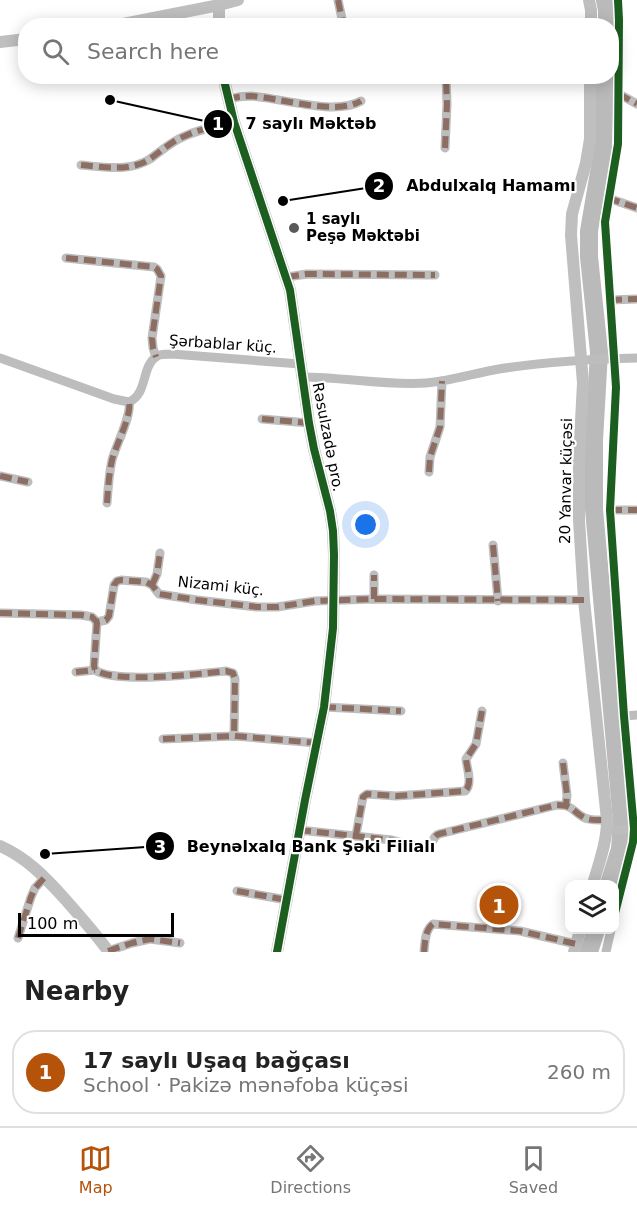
<!DOCTYPE html>
<meta charset="utf-8">
<style>
:root{--surface:#fff;--page:#f2f2f2;--text:#222;--muted:#767676;--line:#e0e0e0;--accent:#b45309}
body{margin:0;font-family:"DejaVu Sans",sans-serif;background:var(--page);color:var(--text)}
.controls{position:absolute;right:18px;bottom:18px;display:grid;overflow:hidden;border-radius:12px;box-shadow:0 3px 15px #0003}
.controls button{width:54px;height:54px;display:grid;place-items:center;padding:0;border:0;border-bottom:2px solid var(--line);background:var(--surface);color:var(--text);font:30px sans-serif}
.scale{position:absolute;left:18px;bottom:15px;width:156px;box-sizing:border-box;padding-left:6px;border:3px solid #000;border-top:0;font-size:16px;line-height:21px;white-space:nowrap;color:#000;-webkit-text-stroke:4px #fff;paint-order:stroke}
.you{position:absolute;left:366px;top:525px;width:21px;height:21px;margin:-15px;border:4px solid #fff;border-radius:50%;background:#1a73e8;box-shadow:0 0 0 9px #1a73e833}
.badge{display:grid;place-items:center;width:39px;height:39px;border-radius:50%;background:var(--accent);color:#fff;font-size:20px;font-weight:700}
.pin{position:absolute;translate:-50% -50%;border:3px solid #fff;box-shadow:0 2px 6px #0006}
.list{margin:0;padding:0;list-style:none}
h2{display:flex;justify-content:space-between;align-items:center;height:78px;margin:0;padding:0 24px;font-size:26px}
h2 small{font-size:20px;font-weight:400;color:var(--muted)}
.list li{display:grid;grid-template-columns:39px 1fr auto;gap:18px;align-items:center;box-sizing:border-box;height:84px;margin:0 12px 12px;padding:0 12px;border:2px solid var(--line);border-radius:24px}
.list b{display:block;font-size:22px;white-space:nowrap}
.list p{margin:0;font-size:20px;white-space:nowrap;color:var(--muted)}
.list em{font-size:20px;font-style:normal;color:var(--muted)}
.icon{flex:none;width:33px;height:33px;fill:none;stroke:currentColor;stroke-width:2;stroke-linecap:round;stroke-linejoin:round}
.map{position:relative;flex:none;width:637px;height:952px;overflow:hidden}
.search{position:absolute;background:var(--surface);box-shadow:0 3px 15px #0003;left:18px;right:18px;top:18px;height:66px;display:flex;align-items:center;gap:15px;box-sizing:border-box;padding:0 21px;border-radius:24px;color:var(--muted);font-size:22px}
.sheet{height:174px;background:var(--surface)}
nav{display:flex;justify-content:space-around;align-items:center;box-sizing:border-box;height:84px;border-top:2px solid var(--line);background:var(--surface);font-size:16px;color:var(--muted)}
nav a{display:grid;justify-items:center;gap:3px}
nav .on{color:var(--accent)}
.map>svg:first-child{display:block}
.lines{fill:none;stroke-linecap:round;stroke-linejoin:round}
.river{stroke:#bababa;stroke-width:18}
.street{stroke:#bdbdbd;stroke-width:9}
.secondary{stroke:#bfbfbf;stroke-width:12}
.quiet{stroke:#8d6e63;stroke-width:6;stroke-dasharray:12 6;stroke-linecap:butt}
.cycleway-casing{stroke:#fff;stroke-width:11}
.cycleway{stroke:#1b5e20;stroke-width:8}
.poi-dot{fill:#595959;stroke:#fff;stroke-width:2}
.labels{text-anchor:middle;stroke-width:4.5;stroke-linejoin:round;paint-order:stroke}
.poi-label{font-size:15px;font-weight:bold;fill:#000;stroke:#fff;text-anchor:start}
.street-label{font-size:15px;fill:#000;stroke:#fff}
.leader{fill:none;stroke:#000;stroke-width:2}
.callout-dot{fill:#000;stroke:#fff;stroke-width:2}
.mark-label{font-size:18px;text-anchor:middle;font-weight:bold;fill:#fff}
.callout-label{font-size:16px;text-anchor:middle;font-weight:bold;fill:#000;stroke:#fff;stroke-width:4.5;stroke-linejoin:round;paint-order:stroke}
</style>
<div class="map">
<svg width="637" height="952" viewBox="0 0 637 952">
<rect width="100%" height="100%" fill="#fff"/>
<g class="lines">
<!-- river -->
<g class="river">
<path d="M605 0 607 10V26"/>
<path d="M605 76 603 149 589 231V257L599 352 594 441V509L622 822 620 849 609 884"/>
<path d="M589 952 596 930"/>
</g>
<!-- street -->
<g class="street">
<path d="M338 0 342 19 347 26"/>
<path d="M619 94 637 104"/>
<path d="M228 99C236 97 243 96 251 96 281 98 335 116 361 101"/>
<path d="M445 148 447 104 446 76"/>
<path d="M81 165C103 167 130 172 150 159 161 151 172 141 185 136 200 129 218 126 234 122"/>
<path d="M608 198 637 208"/>
<path d="M66 258 154 267 157 269 161 276 152 338 153 348 156 357"/>
<path d="M287 277 307 274 435 275"/>
<path d="M610 300 637 299"/>
<path d="M0 358 114 399 129 402C148 394 141 366 157 356 161 354 167 354 172 354L300 364"/>
<path d="M302 377C343 377 387 386 426 383 451 381 475 373 499 369 544 362 591 359 637 358"/>
<path d="M262 419 309 423"/>
<path d="M429 472 430 457 440 427 442 381"/>
<path d="M0 476 28 482"/>
<path d="M107 503C108 488 109 474 112 460 116 445 132 415 129 402"/>
<path d="M610 510H637"/>
<path d="M493 545 498 601"/>
<path d="M152 585 157 574 160 553"/>
<path d="M374 599V575"/>
<path d="M0 613 81 615 92 617 97 622 106 620 109 616 114 585 117 581 121 580 146 582 152 585 159 594 197 600 257 607H277L315 601 374 599 584 600"/>
<path d="M97 622 94 666 95 670C116 684 199 674 226 671L233 673 235 679 234 736"/>
<path d="M76 672 95 670"/>
<path d="M324 707 401 711"/>
<path d="M624 716 637 715"/>
<path d="M163 739 234 736 317 743"/>
<path d="M563 763 567 795 566 805"/>
<path d="M299 830 392 840 423 848C436 848 429 838 439 834L557 805C573 805 571 810 583 817 589 821 599 820 607 820"/>
<path d="M607 830 637 829"/>
<path d="M356 835 363 797 367 794 396 796 465 791C473 784 467 769 466 759L476 744 482 711"/>
<path d="M237 891 287 900"/>
<path d="M614 917 633 842 634 829 624 716 610 510 616 387 605 222 618 144 619 20 618 0"/>
<path d="M18 938 31 897 35 888 45 877"/>
<path d="M108 951 132 943 150 939 180 943"/>
<path d="M424 952C425 942 425 930 433 924L520 931 576 944"/>
<path d="M606 952 611 930"/>
</g>
<!-- secondary -->
<g class="secondary">
<path d="M219 0V26"/>
<path d="M589 0 591 10V26"/>
<path d="M113 26 219 5 238 0"/>
<path d="M0 42 26 39"/>
<path d="M223 76 234 122 290 290 309 423 314 449 330 511 333 531 334 555 333 628 324 707 305 800 277 952"/>
<path d="M590 76V139L586 163 572 214 571 235 583 383 579 459V520L584 600 607 820C607 842 599 863 593 884"/>
<path d="M0 846C27 858 45 877 64 898 80 916 95 933 109 952"/>
<path d="M574 952 580 930"/>
</g>
<!-- quiet -->
<g class="quiet">
<path d="M338 0 342 19 347 26"/>
<path d="M619 94 637 104"/>
<path d="M228 99C236 97 243 96 251 96 281 98 335 116 361 101"/>
<path d="M445 148 447 104 446 76"/>
<path d="M81 165C103 167 130 172 150 159 161 151 172 141 185 136 200 129 218 126 234 122"/>
<path d="M608 198 637 208"/>
<path d="M66 258 154 267 157 269 161 276 152 338 153 348 156 357"/>
<path d="M287 277 307 274 435 275"/>
<path d="M610 300 637 299"/>
<path d="M262 419 309 423"/>
<path d="M429 472 430 457 440 427 442 381"/>
<path d="M0 476 28 482"/>
<path d="M107 503C108 488 109 474 112 460 116 445 132 415 129 402"/>
<path d="M610 510H637"/>
<path d="M493 545 498 601"/>
<path d="M152 585 157 574 160 553"/>
<path d="M374 599V575"/>
<path d="M0 613 81 615 92 617 97 622 106 620 109 616 114 585 117 581 121 580 146 582 152 585 159 594 197 600 257 607H277L315 601 374 599 584 600"/>
<path d="M97 622 94 666 95 670C116 684 199 674 226 671L233 673 235 679 234 736"/>
<path d="M76 672 95 670"/>
<path d="M324 707 401 711"/>
<path d="M163 739 234 736 317 743"/>
<path d="M563 763 567 795 566 805"/>
<path d="M299 830 392 840 423 848C436 848 429 838 439 834L557 805C573 805 571 810 583 817 589 821 599 820 607 820"/>
<path d="M356 835 363 797 367 794 396 796 465 791C473 784 467 769 466 759L476 744 482 711"/>
<path d="M237 891 287 900"/>
<path d="M18 938 31 897 35 888 45 877"/>
<path d="M108 951 132 943 150 939 180 943"/>
<path d="M424 952C425 942 425 930 433 924L520 931 576 944"/>
</g>
<!-- cycleway casing -->
<g class="cycleway-casing">
<g id="cycleway">
<path d="M223 76 234 122 290 290 309 423 314 449 330 511 333 531 334 555 333 628 324 707 305 800 277 952"/>
<path d="M614 917 633 842 634 829 624 716 610 510 616 387 605 222 618 144 619 20 618 0"/>
</g>
</g>
<!-- cycleway -->
<use href="#cycleway" class="cycleway"/>
</g>
<!-- markers -->
<circle class="poi-dot" cx="294" cy="228" r="6"/>
<g class="labels">
<!-- poi labels -->
<g class="poi-label">
<text x="306" y="224">1 saylı<tspan x="306" dy="17">Peşə Məktəbi</tspan></text>
</g>
<!-- street labels -->
<g class="street-label">
<text transform="translate(223 344) rotate(4)" y="5">Şərbablar küç.</text>
<text transform="translate(328 437) rotate(79)" y="5">Rəsulzadə pro.</text>
<text transform="translate(566 481) rotate(-89)" y="5">20 Yanvar küçəsi</text>
<text transform="translate(221 586) rotate(6)" y="5">Nizami küç.</text>
</g>
</g>
<!-- callouts -->
<path class="leader" d="M110 100L218 124M283 201L379 186M45 854L160 846"/>
<g class="callout-dot">
<circle cx="110" cy="100" r="6"/>
<circle cx="283" cy="201" r="6"/>
<circle cx="45" cy="854" r="6"/>
<circle cx="218" cy="124" r="15"/>
<circle cx="379" cy="186" r="15"/>
<circle cx="160" cy="846" r="15"/>
</g>
<g class="mark-label">
<text x="218" y="130">1</text>
<text x="379" y="192">2</text>
<text x="160" y="853">3</text>
</g>
<g class="callout-label">
<text x="311" y="129">7 saylı Məktəb</text>
<text x="491" y="191">Abdulxalq Hamamı</text>
<text x="311" y="852">Beynəlxalq Bank Şəki Filialı</text>
</g>
</svg>
<div class="controls">
<button><svg class="icon" aria-label="layers" viewBox="0 0 24 24"><path d="M12 4l9 5-9 5-9-5zM3 14l9 5 9-5"/></svg></button>
</div>
<div class="scale">100 m</div>
<div class="you"></div>
<div class="pin badge" style="left:499px;top:905px">1</div>
<div class="search"><svg class="icon" aria-label="search" viewBox="0 0 24 24"><circle cx="10" cy="10" r="6"/><path d="M15 15l6 6"/></svg>Search here</div>
</div>
<section class="sheet">
<h2>Nearby<small></small></h2>
<ul class="list">
<li><span class="badge">1</span><div><b>17 saylı Uşaq bağçası</b><p>School · Pakizə mənəfoba küçəsi</p></div><em>260 m</em></li>
</ul>
</section>
<nav>
<a class="on"><svg class="icon" aria-label="map" viewBox="0 0 24 24"><path d="M3 6l6-2 6 2 6-2v14l-6 2-6-2-6 2zM9 4v14M15 6v14"/></svg>Map</a>
<a><svg class="icon" aria-label="directions" viewBox="0 0 24 24"><path d="M12 3l9 9-9 9-9-9zM9 14v-3h6M13 9l2 2-2 2"/></svg>Directions</a>
<a><svg class="icon" aria-label="saved" viewBox="0 0 24 24"><path d="M7 4h10v16l-5-4-5 4z"/></svg>Saved</a>
</nav>
